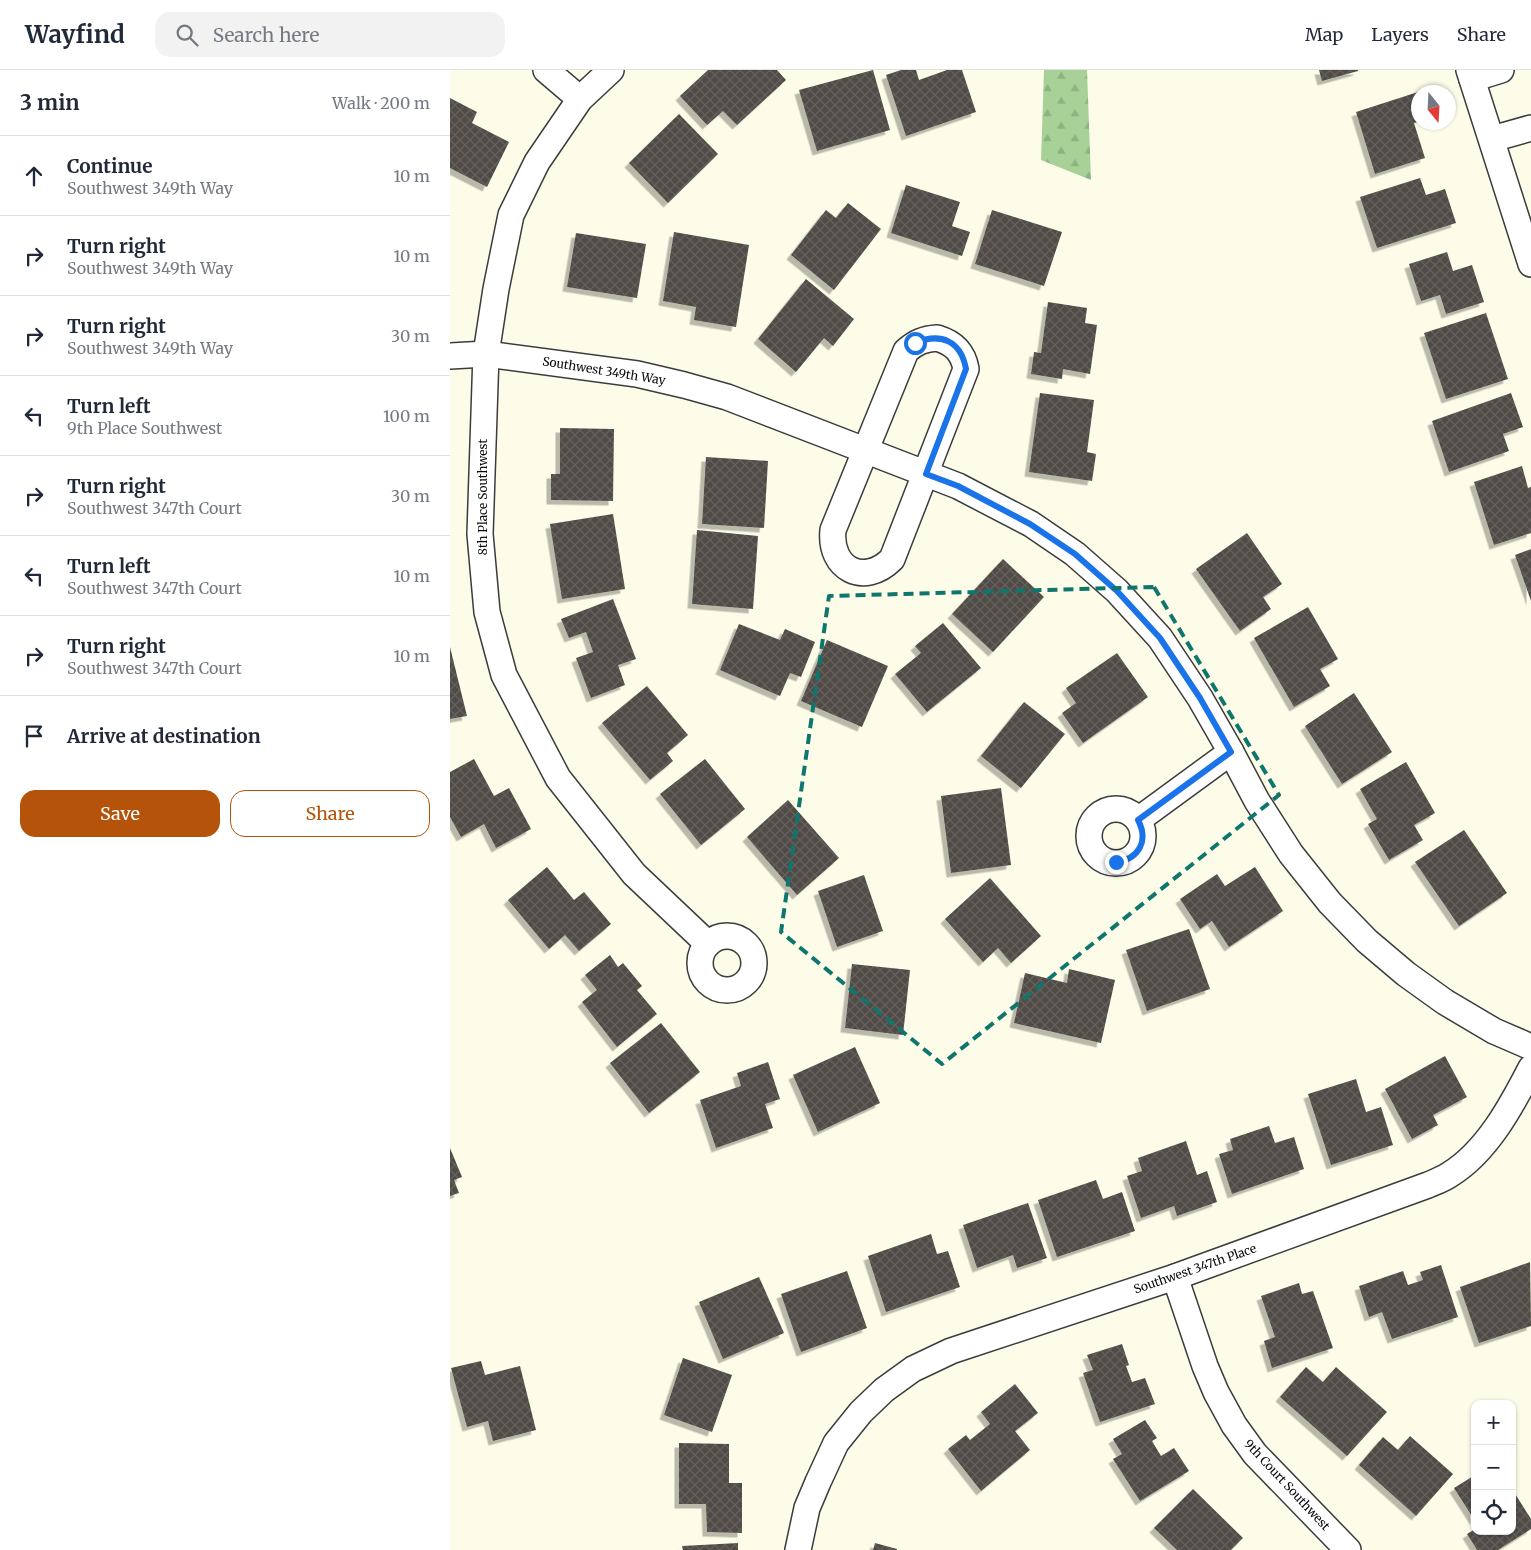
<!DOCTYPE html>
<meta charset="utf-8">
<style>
:root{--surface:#fff;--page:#f2f2f3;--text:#1f2937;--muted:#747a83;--line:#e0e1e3;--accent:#b45309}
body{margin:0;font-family:Merriweather,serif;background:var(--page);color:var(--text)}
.controls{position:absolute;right:15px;bottom:15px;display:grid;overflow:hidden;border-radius:10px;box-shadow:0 1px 4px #0004}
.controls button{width:45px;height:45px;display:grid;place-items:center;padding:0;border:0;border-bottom:1px solid var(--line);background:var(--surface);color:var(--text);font:25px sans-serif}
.compass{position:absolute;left:961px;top:15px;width:45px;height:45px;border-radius:50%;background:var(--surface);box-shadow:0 1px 4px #0004;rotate:162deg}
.stop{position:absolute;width:15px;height:15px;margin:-11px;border:4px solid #1a73e8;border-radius:50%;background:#fff}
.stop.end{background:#1a73e8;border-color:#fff;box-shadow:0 1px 5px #0008}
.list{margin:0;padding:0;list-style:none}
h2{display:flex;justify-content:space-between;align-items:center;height:65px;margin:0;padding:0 20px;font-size:21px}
h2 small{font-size:16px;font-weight:400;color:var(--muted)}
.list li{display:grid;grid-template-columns:32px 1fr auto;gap:15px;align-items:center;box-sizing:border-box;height:80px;padding:0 20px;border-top:1px solid var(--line)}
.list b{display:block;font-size:19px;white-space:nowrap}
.list p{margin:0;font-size:16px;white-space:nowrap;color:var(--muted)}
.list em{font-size:16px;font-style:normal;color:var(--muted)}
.actions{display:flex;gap:10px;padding:15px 20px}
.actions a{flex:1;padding:11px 0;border:1px solid var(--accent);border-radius:15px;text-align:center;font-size:18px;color:var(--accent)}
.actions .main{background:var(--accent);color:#fff}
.icon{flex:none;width:28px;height:28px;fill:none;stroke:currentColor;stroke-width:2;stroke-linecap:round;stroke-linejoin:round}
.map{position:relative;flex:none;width:1081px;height:1480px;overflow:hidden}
header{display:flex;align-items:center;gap:30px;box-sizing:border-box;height:70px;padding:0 25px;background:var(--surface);border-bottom:1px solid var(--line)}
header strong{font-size:24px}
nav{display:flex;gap:28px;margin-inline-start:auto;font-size:18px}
.search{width:350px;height:45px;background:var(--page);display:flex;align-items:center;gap:12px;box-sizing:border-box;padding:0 18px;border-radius:15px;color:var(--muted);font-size:19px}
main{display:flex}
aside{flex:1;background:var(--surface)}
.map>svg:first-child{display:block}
.forest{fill:url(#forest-firs)}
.building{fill:url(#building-cross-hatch);filter:url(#shadow)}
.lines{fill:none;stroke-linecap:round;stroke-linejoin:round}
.minor-casing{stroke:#3c3c3c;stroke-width:28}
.minor{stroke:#fff;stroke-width:25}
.route{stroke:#1a73e8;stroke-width:6}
.marked{fill:none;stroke:#0f766e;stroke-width:4;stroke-dasharray:10 6;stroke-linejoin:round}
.labels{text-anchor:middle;stroke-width:5;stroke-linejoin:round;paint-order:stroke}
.street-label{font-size:12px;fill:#090909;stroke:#fff}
</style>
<header>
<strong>Wayfind</strong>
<div class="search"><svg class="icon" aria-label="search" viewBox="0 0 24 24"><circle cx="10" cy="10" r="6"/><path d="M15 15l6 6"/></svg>Search here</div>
<nav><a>Map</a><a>Layers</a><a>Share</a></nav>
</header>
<main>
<aside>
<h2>3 min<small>Walk · 200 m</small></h2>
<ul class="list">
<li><svg class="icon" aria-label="ahead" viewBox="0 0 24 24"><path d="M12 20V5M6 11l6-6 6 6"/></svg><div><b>Continue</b><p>Southwest 349th Way</p></div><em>10 m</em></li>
<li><svg class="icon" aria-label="right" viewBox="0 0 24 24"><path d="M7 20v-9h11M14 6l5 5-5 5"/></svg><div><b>Turn right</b><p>Southwest 349th Way</p></div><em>10 m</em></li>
<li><svg class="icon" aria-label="right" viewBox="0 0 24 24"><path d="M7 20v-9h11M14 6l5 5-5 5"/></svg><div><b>Turn right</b><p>Southwest 349th Way</p></div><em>30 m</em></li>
<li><svg class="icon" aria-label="left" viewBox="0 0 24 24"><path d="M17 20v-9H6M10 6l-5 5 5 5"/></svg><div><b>Turn left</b><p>9th Place Southwest</p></div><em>100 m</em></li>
<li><svg class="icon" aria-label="right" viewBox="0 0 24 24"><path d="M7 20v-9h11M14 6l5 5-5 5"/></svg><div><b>Turn right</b><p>Southwest 347th Court</p></div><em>30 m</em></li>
<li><svg class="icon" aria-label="left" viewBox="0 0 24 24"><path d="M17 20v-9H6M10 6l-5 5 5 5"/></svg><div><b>Turn left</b><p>Southwest 347th Court</p></div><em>10 m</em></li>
<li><svg class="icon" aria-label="right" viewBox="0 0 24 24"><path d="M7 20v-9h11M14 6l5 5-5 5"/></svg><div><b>Turn right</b><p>Southwest 347th Court</p></div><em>10 m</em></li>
<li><svg class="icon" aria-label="arrive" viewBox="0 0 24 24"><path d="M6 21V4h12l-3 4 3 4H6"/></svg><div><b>Arrive at destination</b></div></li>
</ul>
<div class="actions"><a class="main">Save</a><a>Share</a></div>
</aside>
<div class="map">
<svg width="1081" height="1480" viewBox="0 0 1081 1480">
<defs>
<pattern id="forest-firs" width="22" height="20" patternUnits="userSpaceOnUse" patternTransform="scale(1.25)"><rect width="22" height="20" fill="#a8d198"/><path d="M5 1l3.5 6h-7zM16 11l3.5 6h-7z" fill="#8fb282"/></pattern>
<pattern id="building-cross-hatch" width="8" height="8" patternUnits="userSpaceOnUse" patternTransform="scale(1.25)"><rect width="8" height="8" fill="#514c47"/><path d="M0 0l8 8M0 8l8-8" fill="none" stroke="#65615d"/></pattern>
<filter id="shadow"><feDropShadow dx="-4.5" dy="4.5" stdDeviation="0" flood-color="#0004"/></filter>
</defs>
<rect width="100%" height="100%" fill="#fcfce8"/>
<!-- forest -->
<path class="forest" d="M594 0H637L641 110 591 90Z"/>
<!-- building -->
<g class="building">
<path d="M258 0H327L336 10 287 55 273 41 257 55 230 26Z"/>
<path d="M423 0 440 60 367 81 349 20Z"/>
<path d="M451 0H466L469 10 497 0H512L526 42 456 66 436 5Z"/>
<path d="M869 0H908V1L872 11Z"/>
<path d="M968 22V52L964 53 975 88 925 104 906 42Z"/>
<path d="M0 28 27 42 22 53 59 72 37 117 0 98Z"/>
<path d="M229 44 268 84 218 133 179 93Z"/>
<path d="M970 108 976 125 995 119 1006 153 927 178 910 127Z"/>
<path d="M456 115 510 132 502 156 520 162 512 186 441 163Z"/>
<path d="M398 133 431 159 384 220 341 185 376 140 386 148Z"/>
<path d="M542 140 612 162 594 216 525 194Z"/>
<path d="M224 162 299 175 286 257 244 250 246 237 213 231Z"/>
<path d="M126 163 196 174 187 228 117 217Z"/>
<path d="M997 182 1003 201 1022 195 1034 232 996 244 990 225 971 231 959 194Z"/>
<path d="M356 209 404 249 383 276 374 268 346 302 308 269Z"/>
<path d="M598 232 637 238 635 253 647 255 640 304 613 299 612 309 581 304 584 282 591 283Z"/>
<path d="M1036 243 1058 309 996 329 974 263Z"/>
<path d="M590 323 644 330 637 382 646 384 642 411 579 402Z"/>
<path d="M1061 323 1073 357 1053 364 1059 381 999 402 982 351Z"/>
<path d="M110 358 164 359 163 431 101 430V404H110Z"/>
<path d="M256 387 318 391 314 458 252 454Z"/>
<path d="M1072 396 1078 418 1081 417V463L1044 475 1024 412Z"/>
<path d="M163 444 175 519 112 529 100 454Z"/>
<path d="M247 460 308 466 303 539 242 534Z"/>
<path d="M797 463 832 514 813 527 821 539 790 561 746 499Z"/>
<path d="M1081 479V531L1065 485Z"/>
<path d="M553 489 594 527 543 582 502 544Z"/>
<path d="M163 529 186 589 168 595 175 615 141 628 126 588 143 582 136 562 119 568 111 549Z"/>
<path d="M858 537 888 589 870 599 880 616 844 637 804 568Z"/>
<path d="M493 553 531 598 477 642 445 604 471 583 465 576Z"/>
<path d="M289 554 330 570 335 559 365 572 351 607 340 603 330 626 270 600Z"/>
<path d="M377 570 438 596 412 657 351 631Z"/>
<path d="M0 577 17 646 0 649Z"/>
<path d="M667 583 698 627 633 673 612 643 626 633 616 618Z"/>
<path d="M197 616 238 665 217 683 223 691 200 710 152 653Z"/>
<path d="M904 623 942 682 892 714 855 656Z"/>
<path d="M574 632 615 664 571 718 531 686Z"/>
<path d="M24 689 44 726 59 718 81 759 46 778 34 754 11 767 0 747V702Z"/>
<path d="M255 689 295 739 251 775 210 724Z"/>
<path d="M956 692 985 743 964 755 973 770 939 790 918 754 927 749 910 719Z"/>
<path d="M551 718 561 795 501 803 491 726Z"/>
<path d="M338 730 389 788 347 825 297 767Z"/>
<path d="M1014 760 1057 823 1009 856 965 792Z"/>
<path d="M97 797 124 830 134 822 161 854 129 881 115 865 99 879 58 830Z"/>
<path d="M805 797 833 841 779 877 762 851 750 859 730 829 767 804 775 816Z"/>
<path d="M414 805 433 861 387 877 368 821Z"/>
<path d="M540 808 591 866 561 893 548 878 533 892 495 849Z"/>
<path d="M739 859 760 919 697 941 676 880Z"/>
<path d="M160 885 168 897 173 893 192 916 187 920 207 944 167 977 132 932 147 920 135 905Z"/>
<path d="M402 894 460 900 453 965 395 958Z"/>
<path d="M619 899 665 910 651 973 564 953 575 903 617 913Z"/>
<path d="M211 953 250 1002 199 1043 160 993Z"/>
<path d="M405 977 430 1033 368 1062 343 1005Z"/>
<path d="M995 986 1017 1027 983 1045 988 1055 962 1069 935 1019Z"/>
<path d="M318 992 330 1029 315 1034 323 1058 266 1078 250 1030 291 1016 287 1003Z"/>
<path d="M906 1009 916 1042 931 1037 943 1075 881 1095 858 1024Z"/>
<path d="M819 1056 825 1073 844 1067 854 1099 782 1124 769 1084 783 1080 780 1069Z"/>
<path d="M736 1071 747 1105 757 1101 767 1132 727 1146 724 1136 691 1148 677 1106 692 1101 688 1088Z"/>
<path d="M0 1078 12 1107 4 1110 9 1123 0 1126Z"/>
<path d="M646 1110 653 1129 672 1122 685 1161 607 1187 588 1130Z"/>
<path d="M578 1133 597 1188 567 1198 563 1185 527 1198 513 1155Z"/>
<path d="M481 1164 487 1184 498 1181 510 1217 436 1242 418 1186Z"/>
<path d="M1080 1192 1081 1256 1029 1273 1010 1217Z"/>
<path d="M991 1195 1008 1247 942 1269 932 1242 919 1247 909 1216 953 1201 958 1215 973 1210 970 1202Z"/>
<path d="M397 1201 417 1258 351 1282 331 1224Z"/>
<path d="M309 1207 334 1263 273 1289 249 1232Z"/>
<path d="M849 1213 852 1224 863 1221 883 1278 822 1298 814 1271 825 1267 811 1226Z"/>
<path d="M672 1274 679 1295 676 1296 682 1312 695 1308 705 1334 650 1352 633 1303 643 1300 637 1285Z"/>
<path d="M233 1288 282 1305 262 1362 214 1345Z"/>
<path d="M31 1291 35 1305 70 1296 86 1360 43 1371 38 1351 17 1357 1 1298Z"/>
<path d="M856 1297 873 1312 886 1297 937 1342 897 1386 830 1327Z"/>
<path d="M565 1314 588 1343 565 1361 580 1380 531 1421 498 1379 516 1365 520 1370 540 1354 531 1342Z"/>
<path d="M695 1350 707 1368 702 1371 711 1386 724 1378 739 1401 690 1431 663 1389 672 1384 663 1369Z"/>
<path d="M960 1366 1003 1404 966 1446 909 1395 933 1367 948 1380Z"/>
<path d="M229 1373 279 1374V1413H292V1463L257 1462 256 1434H229Z"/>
<path d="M1025 1405V1451L1004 1418Z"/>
<path d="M743 1419 793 1468 781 1480H727L704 1458Z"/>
<path d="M1062 1419 1081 1449V1459L1048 1480H1027L1017 1464 1025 1459V1461H1062Z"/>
<path d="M288 1473V1480H233L232 1476Z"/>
<path d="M425 1473 447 1479V1480H423Z"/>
</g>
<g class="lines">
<!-- minor casing -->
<g class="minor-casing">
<g id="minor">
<path d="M96 0 130 29"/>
<path d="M161 0 130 29 87 92 61 145 46 219 36 284 30 464 37 542 54 605 108 708 184 804 258 874"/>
<path d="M1019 0 1081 194"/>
<path d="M1022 9 1051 0"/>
<path d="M1042 69 1081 58"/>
<path d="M487 268C504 273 513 282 516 299L442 489C414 517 379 499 383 460L456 281C466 272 474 269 487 268Z"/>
<path d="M0 286 36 284 187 304 234 315 277 327 508 416 581 454 625 484 667 521 710 568 750 628 781 682 807 731 841 784 880 833 917 871 956 904 995 932 1044 961 1081 977"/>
<circle cx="666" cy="766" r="27"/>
<path d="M688 750 781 682"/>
<circle cx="277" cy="893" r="27"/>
<path d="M725 1207 755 1296 766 1322 784 1355 805 1384 898 1480"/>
<path d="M348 1480 357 1438 368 1412 386 1373 411 1342 434 1320 463 1299 501 1281 725 1207 978 1115C985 1112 993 1109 999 1105 1037 1082 1062 1035 1081 998"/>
</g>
</g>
<!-- minor -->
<use href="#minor" class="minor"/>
</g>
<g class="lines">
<!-- route -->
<path class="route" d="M465 273C491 262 511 271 516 299L476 404 508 416 580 454 625 484 667 521 710 568 750 628 781 682 688 750C699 771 689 789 666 792"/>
</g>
<!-- marked area -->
<path class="marked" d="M704 517 829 725 492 994 331 862 379 526Z"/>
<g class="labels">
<!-- street labels -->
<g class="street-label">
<text transform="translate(154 301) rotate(9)" y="4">Southwest 349th Way</text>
<text transform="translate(33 427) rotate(-90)" y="4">8th Place Southwest</text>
<text transform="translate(745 1199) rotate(-19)" y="4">Southwest 347th Place</text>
<text transform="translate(837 1415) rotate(47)" y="4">9th Court Southwest</text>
</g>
</g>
</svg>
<div class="controls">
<button>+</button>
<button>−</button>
<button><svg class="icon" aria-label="locate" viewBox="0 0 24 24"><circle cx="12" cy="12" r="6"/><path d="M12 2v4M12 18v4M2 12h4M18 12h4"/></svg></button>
</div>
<svg class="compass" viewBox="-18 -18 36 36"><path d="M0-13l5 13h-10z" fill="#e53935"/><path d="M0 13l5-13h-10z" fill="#747a83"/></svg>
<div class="stop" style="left:465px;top:273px"></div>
<div class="stop end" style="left:666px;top:792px"></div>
</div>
</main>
